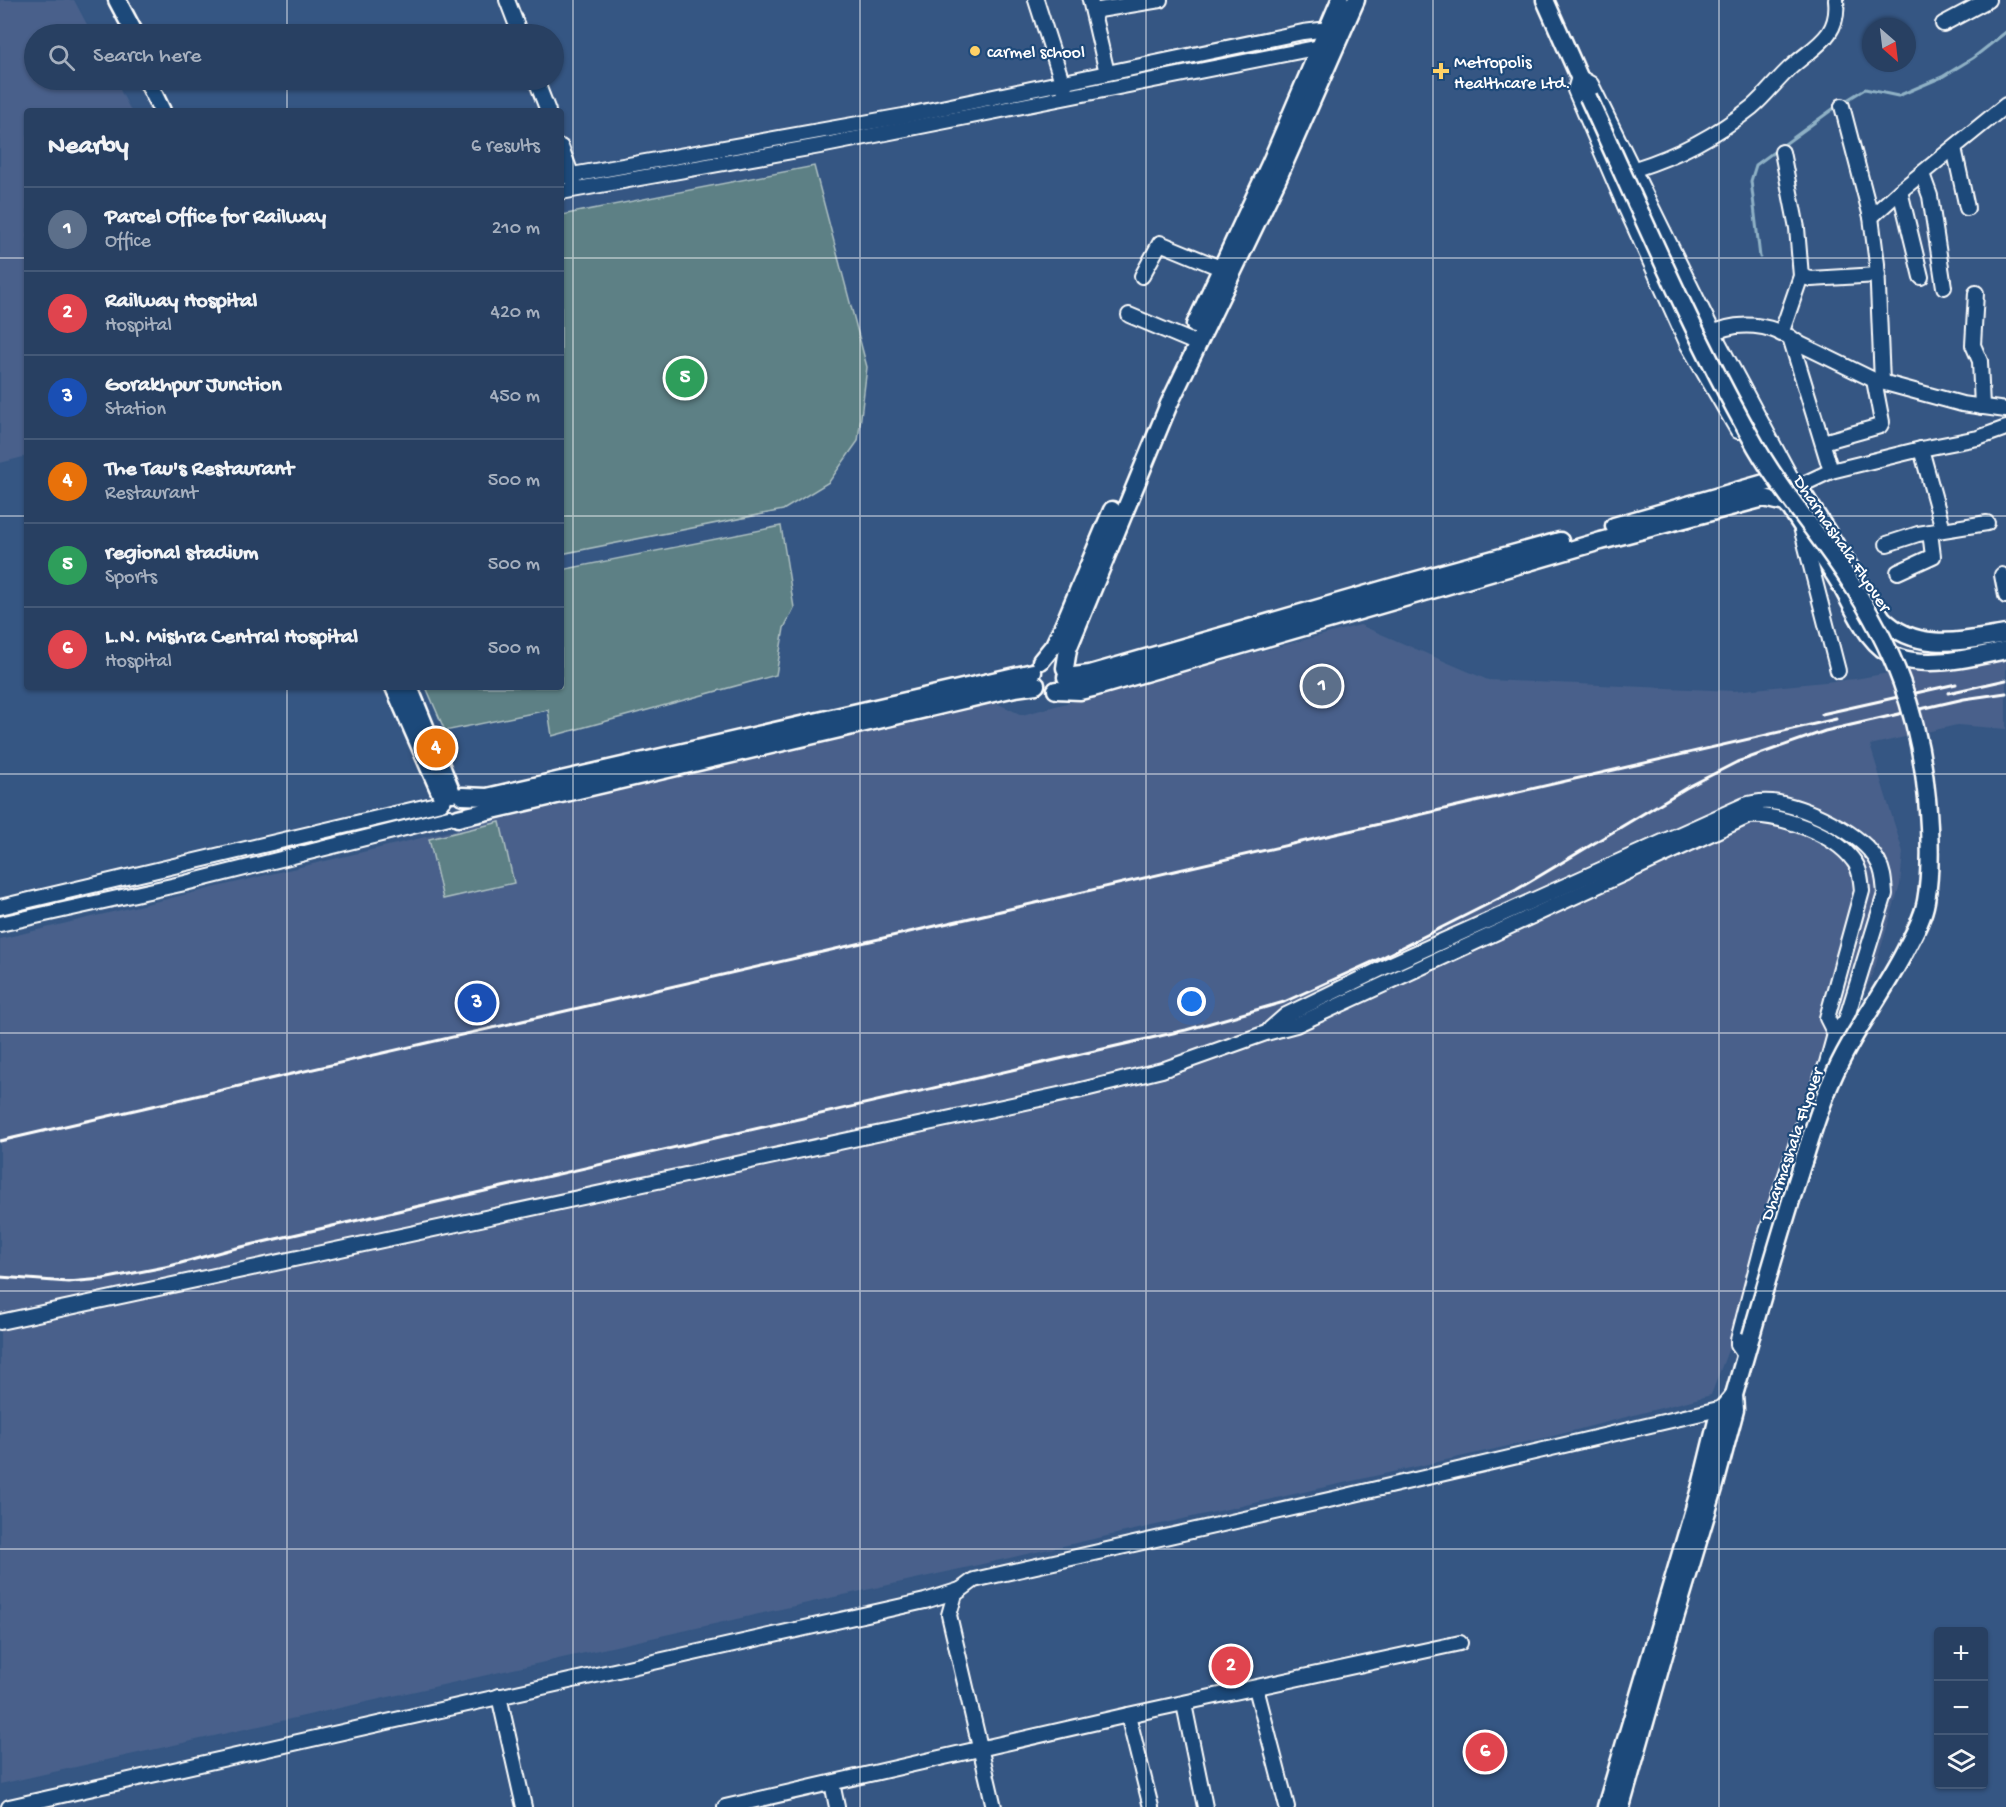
<!DOCTYPE html>
<meta charset="utf-8">
<style>
:root{--surface:#284062;--page:#304768;--text:#f1f3f6;--muted:#a5afbe;--line:#445977;--accent:#8c9099}
body{margin:0;font-family:"Gochi Hand",sans-serif;background:var(--page);color:var(--text)}
.controls{position:absolute;right:18px;bottom:18px;display:grid;overflow:hidden;border-radius:6px;box-shadow:0 2px 4px #0004}
.controls button{width:54px;height:54px;display:grid;place-items:center;padding:0;border:0;border-bottom:2px solid var(--line);background:var(--surface);color:var(--text);font:30px sans-serif}
.compass{position:absolute;left:1862px;top:18px;width:54px;height:54px;border-radius:50%;background:var(--surface);box-shadow:0 2px 4px #0004;rotate:152deg}
.you{position:absolute;left:1192px;top:1002px;width:21px;height:21px;margin:-15px;border:4px solid #fff;border-radius:50%;background:#1a73e8;box-shadow:0 0 0 9px #1a73e833}
.badge{display:grid;place-items:center;width:39px;height:39px;border-radius:50%;background:var(--accent);color:#fff;font-size:20px;font-weight:700}
.pin{position:absolute;translate:-50% -50%;border:3px solid #fff;box-shadow:0 2px 6px #0006}
.list{margin:0;padding:0;list-style:none}
h2{display:flex;justify-content:space-between;align-items:center;height:78px;margin:0;padding:0 24px;font-size:26px}
h2 small{font-size:20px;font-weight:400;color:var(--muted)}
.list li{display:grid;grid-template-columns:39px 1fr auto;gap:18px;align-items:center;box-sizing:border-box;height:84px;padding:0 24px;border-top:2px solid var(--line)}
.list b{display:block;font-size:22px;white-space:nowrap}
.list p{margin:0;font-size:20px;white-space:nowrap;color:var(--muted)}
.list em{font-size:20px;font-style:normal;color:var(--muted)}
.icon{flex:none;width:33px;height:33px;fill:none;stroke:currentColor;stroke-width:2;stroke-linecap:round;stroke-linejoin:round}
.map{position:relative;flex:none;width:2006px;height:1807px;overflow:hidden}
.search{position:absolute;background:var(--surface);box-shadow:0 2px 4px #0004;left:24px;top:24px;width:540px;height:66px;display:flex;align-items:center;gap:15px;box-sizing:border-box;padding:0 21px;border-radius:33px;color:var(--muted);font-size:22px}
.panel{position:absolute;background:var(--surface);box-shadow:0 2px 4px #0004;left:24px;top:108px;width:540px;height:582px;border-radius:6px}
.map>svg:first-child{display:block}
.built{fill:#48618b}
.green{fill:#5d8085;stroke:#aec0c2;stroke-width:1.5}
.lines{fill:none;stroke-linecap:round;stroke-linejoin:round}
.stream{stroke:#8fb1c5;stroke-width:3}
.minor-casing{stroke:#fff;stroke-width:18}
.major-casing{stroke:#fff;stroke-width:21}
.minor{stroke:#1f4a7a;stroke-width:14}
.major{stroke:#1f4a7a;stroke-width:16}
.rail{stroke:#fff;stroke-width:3}
.major-bridge-casing{stroke:#fff;stroke-width:21;stroke-linecap:butt}
.major-bridge{stroke:#1f4a7a;stroke-width:16}
.grid{fill:none;stroke:#fff;stroke-width:1.5;stroke-opacity:0.55}
.poi-dot{fill:#ffd166;stroke:#1f4a7a;stroke-width:2}
.labels{text-anchor:middle;stroke-width:4.5;stroke-linejoin:round;paint-order:stroke}
.poi-label{font-size:18px;fill:#fff;stroke:#1f4a7a;text-anchor:start}
.street-label{font-size:18px;fill:#fff;stroke:#1f4a7a}
</style>
<div class="map">
<svg width="2006" height="1807" viewBox="0 0 2006 1807">
<rect width="100%" height="100%" fill="#355683"/>
<filter id="ink" filterUnits="userSpaceOnUse"><feTurbulence type="fractalNoise" baseFrequency=".0167" numOctaves="2"/><feDisplacementMap in="SourceGraphic" scale="12" xChannelSelector="R" yChannelSelector="G"/><feConvolveMatrix kernelMatrix="1 2 1 2 8 2 1 2 1" color-interpolation-filters="sRGB"/></filter>
<g filter="url(#ink)">
<!-- built -->
<g class="built">
<path d="M0 0H74L92 34H34V80H115L131 111H27V456L0 463Z"/>
<path d="M1360 625 1488 680 1734 691 1855 679 2006 652V729L1957 725 1870 745 1903 852 1900 885 1875 967 1856 1013 1711 1395 1549 1437 0 1784V939L992 701 1022 715Z"/>
</g>
<!-- green -->
<g class="green">
<path d="M814 166 867 367 858 441 829 482 783 510 561 554V215Z"/>
<path d="M781 526 794 608 784 628 776 675 552 736 548 710 445 731 426 687H561V570Z"/>
<path d="M500 822 514 883 443 899 429 839Z"/>
</g>
<g class="lines">
<!-- stream -->
<g class="stream">
<path d="M1842 103 1865 89 1898 96 1942 77 1973 58 2006 32"/>
<path d="M1760 257 1751 181 1756 165 1837 106"/>
</g>
<!-- minor casing -->
<g class="minor-casing">
<g id="minor">
<path d="M507 0 520 34"/>
<path d="M1036 0 1065 91"/>
<path d="M1090 0 1107 73"/>
<path d="M1093 11 1160 0"/>
<path d="M1943 24 1988 0"/>
<path d="M536 80 548 111"/>
<path d="M1842 106 1871 217 1877 264 1882 382"/>
<path d="M561 147 574 182"/>
<path d="M1954 148 1967 208"/>
<path d="M1635 169C1677 156 1717 135 1752 107 1766 95 1777 80 1790 68 1814 46 1840 37 1836 0"/>
<path d="M1922 174 1930 196 1944 287"/>
<path d="M561 177 903 116 1303 32 1320 30 1336 32"/>
<path d="M561 192 820 146 1320 47 1327 48"/>
<path d="M1871 217 1900 191"/>
<path d="M1142 276 1160 243 1230 272"/>
<path d="M1801 276 1811 279 1878 275"/>
<path d="M1921 277 1900 191 2006 105"/>
<path d="M1976 293 1973 345 1980 361 1982 407"/>
<path d="M1129 315 1198 344"/>
<path d="M1781 334 1801 276 1797 228 1782 152"/>
<path d="M1706 336C1737 319 1772 323 1800 344L1874 380 1962 404 2006 410"/>
<path d="M1790 337 1831 471"/>
<path d="M1738 431 1688 345 1625 206 1575 90 1579 77 1591 84 1713 332 1795 485"/>
<path d="M1823 442 1880 426 1882 422 1874 380"/>
<path d="M1921 449 1943 529"/>
<path d="M1797 487 1831 471 1921 449 1978 438 2006 428"/>
<path d="M1802 531 1838 671"/>
<path d="M1887 544 1918 534 1987 523"/>
<path d="M1898 572 1933 556 1930 532"/>
<path d="M2002 575 2006 596"/>
<path d="M0 907 441 803"/>
<path d="M0 924 185 883 449 817"/>
<path d="M1270 1029 1286 1015 1387 966 1745 805C1754 802 1762 801 1772 802 1804 806 1863 833 1878 862 1884 872 1884 883 1885 894L1846 1020 1835 1034 1827 1063 1803 1125 1763 1243 1738 1340V1345L1745 1355"/>
<path d="M0 1322 1077 1091 1162 1070 1266 1033 1296 1025 1749 816C1780 814 1834 834 1853 860 1860 868 1861 880 1862 891L1827 1018 1835 1034"/>
<path d="M1256 1688 1287 1807"/>
<path d="M499 1696 524 1807"/>
<path d="M1184 1704 1205 1807"/>
<path d="M1128 1715 1151 1807"/>
<path d="M832 1783 837 1807"/>
<path d="M9 1807 925 1601 960 1590"/>
<path d="M725 1807 1128 1715 1460 1643"/>
<path d="M994 1807 949 1615 955 1594 974 1580 1342 1497 1723 1408 1730 1409"/>
</g>
</g>
<!-- major casing -->
<g class="major-casing">
<g id="major">
<path d="M117 0 135 34"/>
<path d="M1545 0 1588 97"/>
<path d="M147 80 162 111"/>
<path d="M1195 325 1270 164 1340 0"/>
<path d="M1614 526 1768 482C1785 480 1795 484 1805 497L1882 618C1916 653 1963 641 2006 634"/>
<path d="M1041 661 1054 645 1064 624 1112 510"/>
<path d="M1065 668 1068 649 1169 404 1277 180 1356 0"/>
<path d="M1066 677 1090 674 1395 586 1560 541"/>
<path d="M394 687 443 799"/>
<path d="M409 687 452 793"/>
<path d="M1056 690 1080 691 1093 688 1601 541 1764 498 1785 503 1791 509C1806 534 1824 557 1839 582 1854 607 1867 646 1897 657 1930 669 1973 657 2006 650"/>
<path d="M462 796 487 797 1033 672"/>
<path d="M458 818 1015 688 1036 685"/>
<path d="M1606 1807 1702 1482 1717 1421 1723 1408 1734 1395"/>
<path d="M1621 1807 1666 1648 1715 1485 1735 1410 1734 1395 1751 1336"/>
</g>
</g>
<!-- minor -->
<use href="#minor" class="minor"/>
<!-- major -->
<use href="#major" class="major"/>
<!-- rail -->
<g class="rail">
<path d="M1948 693 2006 680"/>
<path d="M1822 714 1956 684"/>
<path d="M0 1141 1836 719"/>
<path d="M0 1277 68 1282 103 1279 170 1266 228 1250 1186 1030 1284 1002 1383 957 1516 890 1686 788 1737 762 1825 731 1964 699 2006 693"/>
</g>
<!-- major-bridge casing -->
<g class="major-bridge-casing">
<path id="major-bridge" d="M1588 97C1640 210 1689 327 1750 436 1777 486 1815 529 1847 577 1894 648 1919 713 1927 799 1930 832 1932 868 1926 901 1923 919 1913 935 1905 951 1882 996 1850 1036 1831 1082 1820 1107 1812 1133 1804 1159 1785 1218 1768 1277 1751 1336"/>
</g>
<!-- major-bridge -->
<use href="#major-bridge" class="major-bridge"/>
</g>
</g>
<!-- grid -->
<path class="grid" d="M287 0V34M573 0V1807M860 0V1807M1146 0V1807M1433 0V1807M1719 0V1807M287 80V111M0 258H27M561 258H2006M0 516H27M561 516H2006M287 687V1807M0 774H2006M0 1033H2006M0 1291H2006M0 1549H2006"/>
<!-- markers -->
<g class="poi-dot">
<circle cx="975" cy="51" r="6"/>
<path d="M1438 62h6v6h6v6h-6v6h-6v-6h-6v-6h6z"/>
</g>
<g class="labels">
<!-- poi labels -->
<g class="poi-label">
<text x="987" y="57">carmel school</text>
<text x="1454" y="67">Metropolis<tspan x="1454" dy="21">Healthcare Ltd.</tspan></text>
</g>
<!-- street labels -->
<g class="street-label">
<text transform="translate(1843 543) rotate(56)" y="6">Dharmashala Flyover</text>
<text transform="translate(1791 1144) rotate(-71)" y="6">Dharmashala Flyover</text>
</g>
</g>
</svg>
<div class="controls">
<button>+</button>
<button>−</button>
<button><svg class="icon" aria-label="layers" viewBox="0 0 24 24"><path d="M12 4l9 5-9 5-9-5zM3 14l9 5 9-5"/></svg></button>
</div>
<svg class="compass" viewBox="-18 -18 36 36"><path d="M0-13l5 13h-10z" fill="#e53935"/><path d="M0 13l5-13h-10z" fill="#a5afbe"/></svg>
<div class="you"></div>
<div class="pin badge" style="left:1322px;top:686px;background:#5c6f8a">1</div>
<div class="pin badge" style="left:1231px;top:1666px;background:#e0444e">2</div>
<div class="pin badge" style="left:477px;top:1003px;background:#1a4fb4">3</div>
<div class="pin badge" style="left:436px;top:748px;background:#e8710a">4</div>
<div class="pin badge" style="left:685px;top:378px;background:#2e9e5b">5</div>
<div class="pin badge" style="left:1485px;top:1752px;background:#e0444e">6</div>
<div class="search"><svg class="icon" aria-label="search" viewBox="0 0 24 24"><circle cx="10" cy="10" r="6"/><path d="M15 15l6 6"/></svg>Search here</div>
<section class="panel">
<h2>Nearby<small>6 results</small></h2>
<ul class="list">
<li><span class="badge" style="background:#5c6f8a">1</span><div><b>Parcel Office for Railway</b><p>Office</p></div><em>210 m</em></li>
<li><span class="badge" style="background:#e0444e">2</span><div><b>Railway Hospital</b><p>Hospital</p></div><em>420 m</em></li>
<li><span class="badge" style="background:#1a4fb4">3</span><div><b>Gorakhpur Junction</b><p>Station</p></div><em>450 m</em></li>
<li><span class="badge" style="background:#e8710a">4</span><div><b>The Tau's Restaurant</b><p>Restaurant</p></div><em>500 m</em></li>
<li><span class="badge" style="background:#2e9e5b">5</span><div><b>regional stadium</b><p>Sports</p></div><em>500 m</em></li>
<li><span class="badge" style="background:#e0444e">6</span><div><b>L.N. Mishra Central Hospital</b><p>Hospital</p></div><em>500 m</em></li>
</ul>
</section>
</div>
